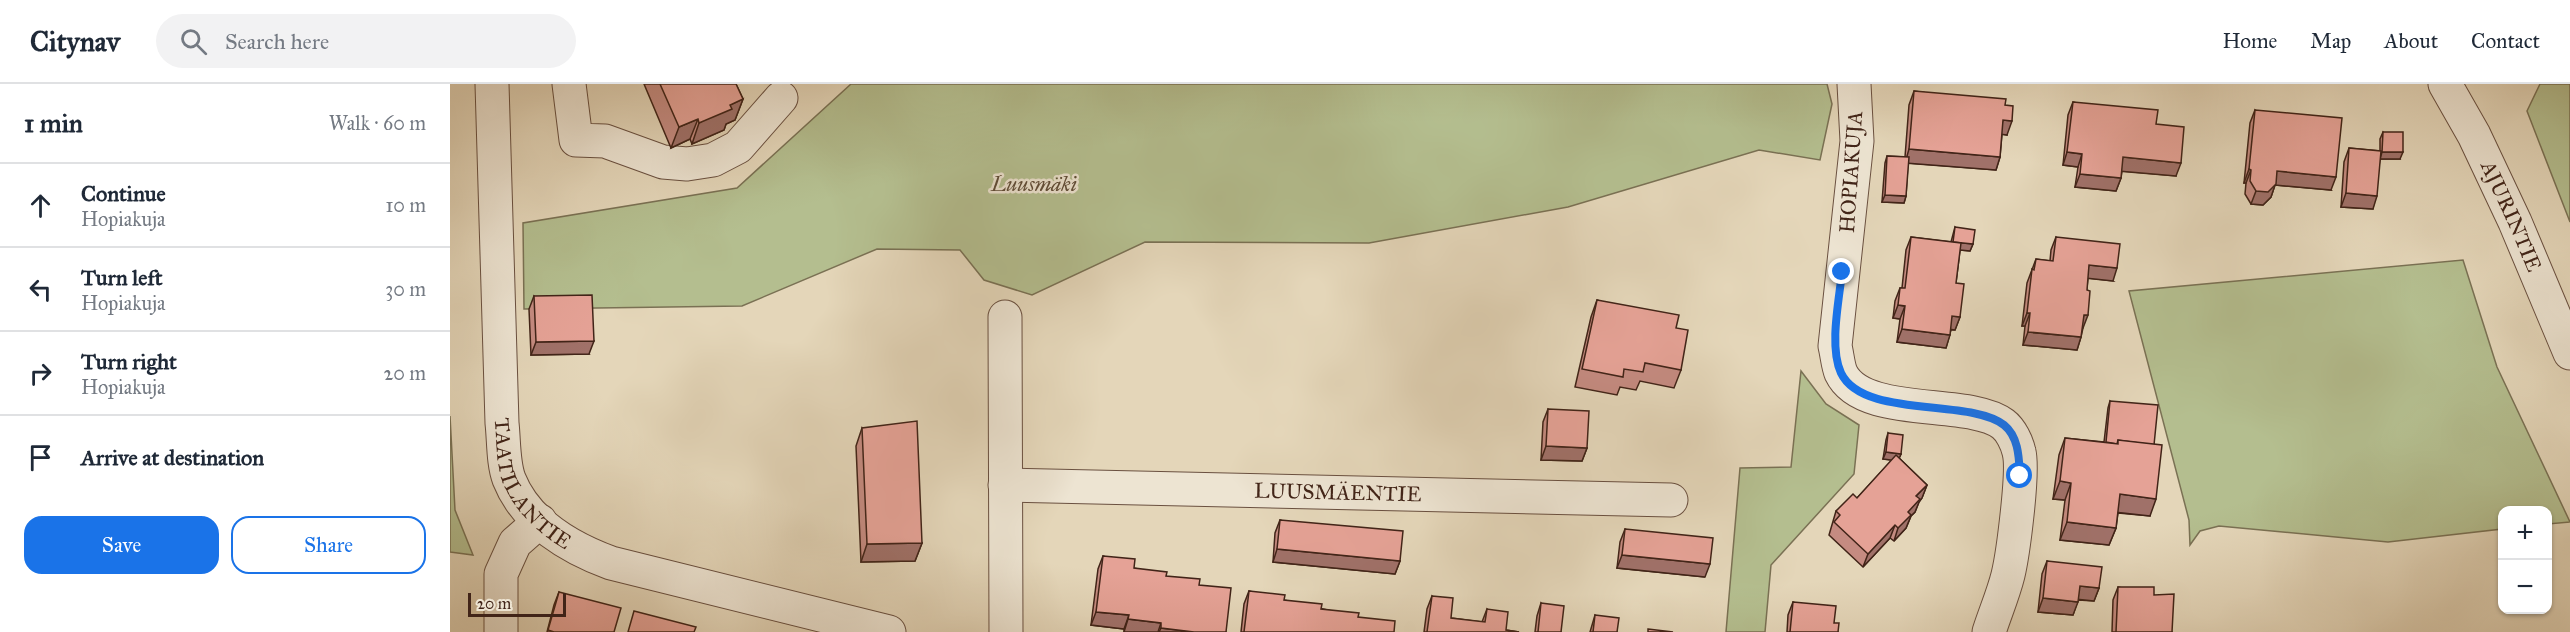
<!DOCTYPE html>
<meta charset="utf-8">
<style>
:root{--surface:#fff;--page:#f2f2f3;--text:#1f2937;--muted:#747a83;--line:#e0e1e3;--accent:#1a73e8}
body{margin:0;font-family:"IM FELL Great Primer",serif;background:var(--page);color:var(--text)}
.controls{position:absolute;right:18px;bottom:18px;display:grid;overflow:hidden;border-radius:12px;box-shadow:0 2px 4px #0004}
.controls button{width:54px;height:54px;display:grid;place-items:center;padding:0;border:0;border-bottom:2px solid var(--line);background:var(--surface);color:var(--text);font:30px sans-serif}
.scale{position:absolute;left:18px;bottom:15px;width:98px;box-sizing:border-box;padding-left:6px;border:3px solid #412418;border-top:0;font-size:16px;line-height:21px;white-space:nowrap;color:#412418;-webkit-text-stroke:4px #ede4d2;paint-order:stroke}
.stop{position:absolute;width:18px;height:18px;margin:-14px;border:4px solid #1a73e8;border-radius:50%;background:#fff}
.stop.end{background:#1a73e8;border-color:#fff;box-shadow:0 2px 6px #0008}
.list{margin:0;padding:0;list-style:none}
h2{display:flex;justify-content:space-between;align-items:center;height:78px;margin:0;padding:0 24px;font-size:26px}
h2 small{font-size:20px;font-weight:400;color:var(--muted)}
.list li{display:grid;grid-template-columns:39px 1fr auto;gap:18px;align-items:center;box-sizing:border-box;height:84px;padding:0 24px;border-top:2px solid var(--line)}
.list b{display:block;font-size:22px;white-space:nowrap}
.list p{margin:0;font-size:20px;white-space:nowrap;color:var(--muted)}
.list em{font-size:20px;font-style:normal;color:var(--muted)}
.actions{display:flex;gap:12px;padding:18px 24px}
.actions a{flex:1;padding:14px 0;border:2px solid var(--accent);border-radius:18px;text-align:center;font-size:21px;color:var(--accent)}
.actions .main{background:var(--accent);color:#fff}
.icon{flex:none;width:33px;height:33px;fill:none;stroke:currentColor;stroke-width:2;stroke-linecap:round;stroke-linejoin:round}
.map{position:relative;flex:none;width:2120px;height:548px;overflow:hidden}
header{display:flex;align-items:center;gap:36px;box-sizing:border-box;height:84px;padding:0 30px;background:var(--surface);border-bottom:2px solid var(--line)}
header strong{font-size:28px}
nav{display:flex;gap:33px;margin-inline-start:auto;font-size:21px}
.search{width:420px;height:54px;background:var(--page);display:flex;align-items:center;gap:15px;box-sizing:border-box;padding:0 21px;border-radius:33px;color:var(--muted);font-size:22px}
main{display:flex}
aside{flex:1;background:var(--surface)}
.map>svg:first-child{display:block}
.green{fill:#b4be8f;stroke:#7a7154;stroke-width:1.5}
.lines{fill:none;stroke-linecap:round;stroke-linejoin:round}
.minor-casing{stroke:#6a5040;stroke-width:35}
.minor{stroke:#ede4d2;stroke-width:33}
.wall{fill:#c58b81;stroke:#412418;stroke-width:1.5}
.shaded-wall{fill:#a07169;stroke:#412418;stroke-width:1.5}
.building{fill:#e5a296;stroke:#412418;stroke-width:1.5}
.route{stroke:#1a73e8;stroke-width:8}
.labels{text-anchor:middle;stroke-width:5;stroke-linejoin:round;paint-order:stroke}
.street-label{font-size:21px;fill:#412418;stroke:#ede4d2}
.park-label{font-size:21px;font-style:italic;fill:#5e4a36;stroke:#ede4d2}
</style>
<header>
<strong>Citynav</strong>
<div class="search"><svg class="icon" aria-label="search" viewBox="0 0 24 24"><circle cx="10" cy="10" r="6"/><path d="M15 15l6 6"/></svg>Search here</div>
<nav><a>Home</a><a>Map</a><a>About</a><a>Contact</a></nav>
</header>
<main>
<aside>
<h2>1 min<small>Walk · 60 m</small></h2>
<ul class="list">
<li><svg class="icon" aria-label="ahead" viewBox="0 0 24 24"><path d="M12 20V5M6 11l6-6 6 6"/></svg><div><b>Continue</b><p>Hopiakuja</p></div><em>10 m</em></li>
<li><svg class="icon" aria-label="left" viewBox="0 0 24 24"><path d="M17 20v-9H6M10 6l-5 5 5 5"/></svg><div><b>Turn left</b><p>Hopiakuja</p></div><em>30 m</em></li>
<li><svg class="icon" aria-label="right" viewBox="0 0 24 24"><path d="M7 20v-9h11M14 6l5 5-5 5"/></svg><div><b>Turn right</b><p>Hopiakuja</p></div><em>20 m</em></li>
<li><svg class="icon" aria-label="arrive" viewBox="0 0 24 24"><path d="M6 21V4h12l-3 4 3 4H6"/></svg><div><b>Arrive at destination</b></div></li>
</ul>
<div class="actions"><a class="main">Save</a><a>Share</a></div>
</aside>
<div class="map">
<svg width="2120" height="548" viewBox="0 0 2120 548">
<rect width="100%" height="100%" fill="#e4d6b9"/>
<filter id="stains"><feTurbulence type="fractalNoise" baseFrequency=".00333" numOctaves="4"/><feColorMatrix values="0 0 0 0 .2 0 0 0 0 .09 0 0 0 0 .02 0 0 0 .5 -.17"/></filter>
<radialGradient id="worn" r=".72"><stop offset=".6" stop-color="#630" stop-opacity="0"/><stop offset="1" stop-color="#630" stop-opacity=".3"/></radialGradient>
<!-- green -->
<g class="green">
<path d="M401 0H1377L1382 20 1370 76 1309 66 1118 123 919 159 695 158 582 211 534 196 510 166 427 165 292 222 74 225 73 139 287 104Z"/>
<path d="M2090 0H2120V138L2077 27Z"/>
<path d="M2013 176 2047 283 2120 438 2098 440V426H2052V445L1938 458 1769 442 1750 447 1740 461 1739 436 1679 207Z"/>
<path d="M1351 287 1376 320 1409 341 1404 390 1321 481 1315 548H1276L1290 384 1341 383Z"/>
<path d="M0 332 5 426 23 471 0 468Z"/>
</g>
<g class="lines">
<!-- minor casing -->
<g class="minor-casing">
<g id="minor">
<path id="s1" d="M42 0 52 339C54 357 53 379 59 395 76 438 120 464 161 479L439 548"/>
<path d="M119 0 126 56 155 57 213 78 237 80 263 76 288 63 331 14"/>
<path d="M1404 0 1407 57 1385 262C1387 270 1388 282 1391 289 1413 335 1519 314 1553 340 1561 346 1567 359 1569 368 1574 387 1563 470 1558 491 1553 511 1545 529 1539 548"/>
<path id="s2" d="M1995 0 2024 51 2065 138 2120 269"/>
<path d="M555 233 556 548"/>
<path id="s3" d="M555 401 1221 416"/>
<path d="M51 548V490L65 459 90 437"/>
</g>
</g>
<!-- minor -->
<use href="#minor" class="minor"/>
</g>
<!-- wall -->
<g class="wall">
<path d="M194 0H286L293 15 285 36 276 40 274 46 242 60 240 55 221 64Z"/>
<path d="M1464 7 1555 21 1557 51 1552 50 1550 73 1546 86 1458 79 1456 112 1454 119 1432 118 1435 79 1437 72 1455 73 1459 21Z"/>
<path d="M1623 18 1706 40 1726 92 1672 87 1671 94 1666 107 1625 103 1628 83 1613 81 1618 31Z"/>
<path d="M1805 26 1881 106 1825 101 1821 113 1813 121 1801 120 1795 110 1796 99H1794L1800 39Z"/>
<path d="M1933 48 1950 75H1930L1923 125 1891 123 1894 78 1899 64 1930 67V55Z"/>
<path d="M1505 143 1523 160 1520 167 1510 166 1506 199 1510 233 1505 246H1501L1496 264 1447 258 1450 235 1443 234 1445 217 1450 204H1452L1456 166 1461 153 1501 158Z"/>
<path d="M1606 153 1663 197 1638 194 1633 244 1631 253 1627 266 1573 261 1575 242H1572L1577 199 1586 175 1600 177 1601 166Z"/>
<path d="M84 212 139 270 81 271 79 225Z"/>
<path d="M1147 216 1226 244 1231 286 1224 304 1190 297 1186 306 1170 303 1167 311 1125 303 1141 233Z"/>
<path d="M1660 317 1704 360 1700 432 1668 429 1666 444 1659 461 1610 456 1615 416 1603 415 1609 371 1615 354 1654 358 1658 324Z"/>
<path d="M1098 325 1137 364 1132 377 1091 376 1093 338Z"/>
<path d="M412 344 472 459 465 477 411 478 406 362Z"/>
<path d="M1438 349 1451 370 1449 374 1477 401 1472 414 1469 418 1465 428 1461 432 1456 444 1444 457 1440 454 1413 483 1379 451 1386 427 1407 414 1442 376 1433 375 1436 356Z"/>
<path d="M830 436 950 477 945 490 823 478 825 449Z"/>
<path d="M1175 445 1255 493 1167 484 1170 458Z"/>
<path d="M653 472 684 484 749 501 776 548H674V545L641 541 648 485Z"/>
<path d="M1597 477 1649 504 1644 517 1628 516 1623 531 1588 528 1592 490Z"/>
<path d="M1668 503 1704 511 1722 548H1662L1663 516Z"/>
<path d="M799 507 834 516 908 533 944 548H791L794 520Z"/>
<path d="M109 508 164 548H97L104 521Z"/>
<path d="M982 512 1001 534 1032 538 1037 525 1056 546 1069 548H974L977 525Z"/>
<path d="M1343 518 1384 539 1388 548H1337L1338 531Z"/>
<path d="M1091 519 1111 548H1085L1087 532Z"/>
<path d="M1145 531 1167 548H1140Z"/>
</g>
<!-- shaded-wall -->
<g class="shaded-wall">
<path d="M293 15 285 36 276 40 274 46 242 60 249 39 280 21Z"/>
<path d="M248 35 240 55 221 64 229 43Z"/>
<path d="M1553 36 1562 37 1557 51 1549 50Z"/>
<path d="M1459 65 1550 73 1546 86 1455 79Z"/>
<path d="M1617 68 1632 70 1628 83 1613 81Z"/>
<path d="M1932 68H1953L1950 75H1930Z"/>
<path d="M1673 73 1731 79 1726 92 1668 87Z"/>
<path d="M1799 85 1801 86 1796 99H1794Z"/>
<path d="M1827 87 1886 93 1881 106 1825 101 1821 113 1813 121 1801 120 1806 107Z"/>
<path d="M1630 90 1671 94 1666 107 1625 103Z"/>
<path d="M1896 109 1927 112 1923 125 1891 123Z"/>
<path d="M1435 111 1456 112 1454 119 1432 118Z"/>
<path d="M1503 158 1523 160 1520 167 1500 165Z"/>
<path d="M1639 181 1667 184 1663 197 1635 194Z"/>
<path d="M1448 221 1455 222 1450 235 1443 234Z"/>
<path d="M1577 229H1580L1575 242H1572Z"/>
<path d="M1634 231H1638L1633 244H1629Z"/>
<path d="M1502 232 1510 233 1505 246 1498 245Z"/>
<path d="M1452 245 1500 251 1496 264 1447 258Z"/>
<path d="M1578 248 1631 253 1627 266 1573 261Z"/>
<path d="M144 257 139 270 81 271 86 258Z"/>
<path d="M1096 362 1137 364 1132 377 1091 376Z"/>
<path d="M1436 368 1451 370 1448 377 1433 375Z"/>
<path d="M1610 397 1621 399 1615 416 1603 415Z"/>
<path d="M1477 401 1472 414 1469 418 1465 428 1461 432 1456 444 1444 457 1448 444 1466 412Z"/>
<path d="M1670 410 1706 415 1700 432 1664 428Z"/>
<path d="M1617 438 1666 444 1659 461 1610 456Z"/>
<path d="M1445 441 1440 454 1413 483 1418 470Z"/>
<path d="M472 459 465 477 411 478 417 460Z"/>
<path d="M827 465 950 477 945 490 823 478Z"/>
<path d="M1172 471 1260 480 1255 493 1167 484Z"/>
<path d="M1630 502 1649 504 1644 517 1625 515Z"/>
<path d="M1593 514 1628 518 1623 531 1588 528Z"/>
<path d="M646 528 679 531 674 545 641 541Z"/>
<path d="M678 535 711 539 708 548H674Z"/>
<path d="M711 544 744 548H709Z"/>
</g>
<!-- building -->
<g class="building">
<path d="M210 0H286L293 15 280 21 282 25 249 39 248 35 229 43Z"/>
<path d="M1464 7 1556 15 1555 21 1563 22 1562 37 1553 36 1550 73 1459 65Z"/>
<path d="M1623 18 1708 26 1706 40 1734 43 1731 79 1673 73 1671 94 1630 90 1632 70 1617 68Z"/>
<path d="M1805 26 1892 34 1886 93 1827 87 1826 100 1818 108 1806 107 1800 97 1801 86 1799 85Z"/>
<path d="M1933 48H1953V68H1932Z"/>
<path d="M1899 64 1931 67 1927 112 1896 109Z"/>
<path d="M1437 72 1459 73 1456 112 1435 111Z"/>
<path d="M1505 143 1525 146 1523 160 1503 158Z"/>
<path d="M1461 153 1511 159 1506 199 1514 200 1510 233 1502 232 1500 251 1452 245 1455 222 1448 221 1450 204H1455Z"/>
<path d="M1606 153 1670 160 1667 184 1639 181 1637 206 1640 207 1638 231H1634L1631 253 1578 248 1580 229H1577L1582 185 1584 186 1586 175 1603 177Z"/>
<path d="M142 211 144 257 86 258 84 212Z"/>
<path d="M1147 216 1229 231 1226 244 1238 246 1231 286 1195 279 1193 288 1174 285 1173 293 1132 285Z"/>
<path d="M1660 317 1708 321 1704 361 1668 356 1667 360 1656 358Z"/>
<path d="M1098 325 1139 327 1137 364 1096 362Z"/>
<path d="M467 337 472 459 417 460 412 344Z"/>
<path d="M1438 349 1453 351 1451 370 1436 368Z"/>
<path d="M1615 354 1668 360V356L1712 361 1706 415 1670 410 1666 444 1617 438 1621 399 1610 397Z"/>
<path d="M1446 371 1477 401 1466 412 1470 415 1458 428 1461 431 1448 444 1445 441 1418 470 1384 438 1390 431 1386 427 1403 410 1407 414Z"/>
<path d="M830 436 953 447 950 477 827 465Z"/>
<path d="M1175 445 1263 454 1260 480 1172 471Z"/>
<path d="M653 472 685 475 684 484 717 488 716 492 750 495 749 501 781 504 776 548H744L711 544V539L678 535 679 531 646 528Z"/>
<path d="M1597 477 1652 483 1649 504 1630 502 1628 518 1593 514Z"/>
<path d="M1668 503H1704V511L1724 510 1722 548H1666Z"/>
<path d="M799 507 835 511 834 516 872 520 871 525 909 529 908 533 945 537 944 548H794Z"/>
<path d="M109 508 171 524 164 548H104L98 546Z"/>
<path d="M982 512 1003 514 1001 534 1035 538 1037 525 1058 528 1056 546 1069 548H977Z"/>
<path d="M1343 518 1386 522 1384 539H1389L1388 548H1340Z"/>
<path d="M1091 519 1114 522 1111 548H1088Z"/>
<path d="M184 527 246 543 244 548H178Z"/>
<path d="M1145 531 1169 534 1167 548H1143Z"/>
<path d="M1198 545 1223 548H1198Z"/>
</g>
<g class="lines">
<!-- route -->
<path class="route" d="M1392 188C1389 217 1379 263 1391 289 1413 335 1520 314 1554 341 1569 353 1569 375 1570 392"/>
</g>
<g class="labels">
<!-- street labels -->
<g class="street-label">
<text transform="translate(1401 88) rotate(-86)" y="7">HOPIAKUJA</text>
<text dy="7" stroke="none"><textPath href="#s2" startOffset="148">AJURINTIE</textPath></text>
<text dy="7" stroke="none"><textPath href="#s1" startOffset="410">TAATILANTIE</textPath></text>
<text dy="7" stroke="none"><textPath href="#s3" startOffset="333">LUUSMÄENTIE</textPath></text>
</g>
<!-- park labels -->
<g class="park-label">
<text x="584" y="107">Luusmäki</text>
</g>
</g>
<rect width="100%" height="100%" filter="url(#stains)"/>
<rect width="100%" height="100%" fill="url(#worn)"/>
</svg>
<div class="controls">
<button>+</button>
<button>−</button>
</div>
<div class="scale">20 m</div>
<div class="stop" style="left:1570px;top:392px"></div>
<div class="stop end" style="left:1392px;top:188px"></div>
</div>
</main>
